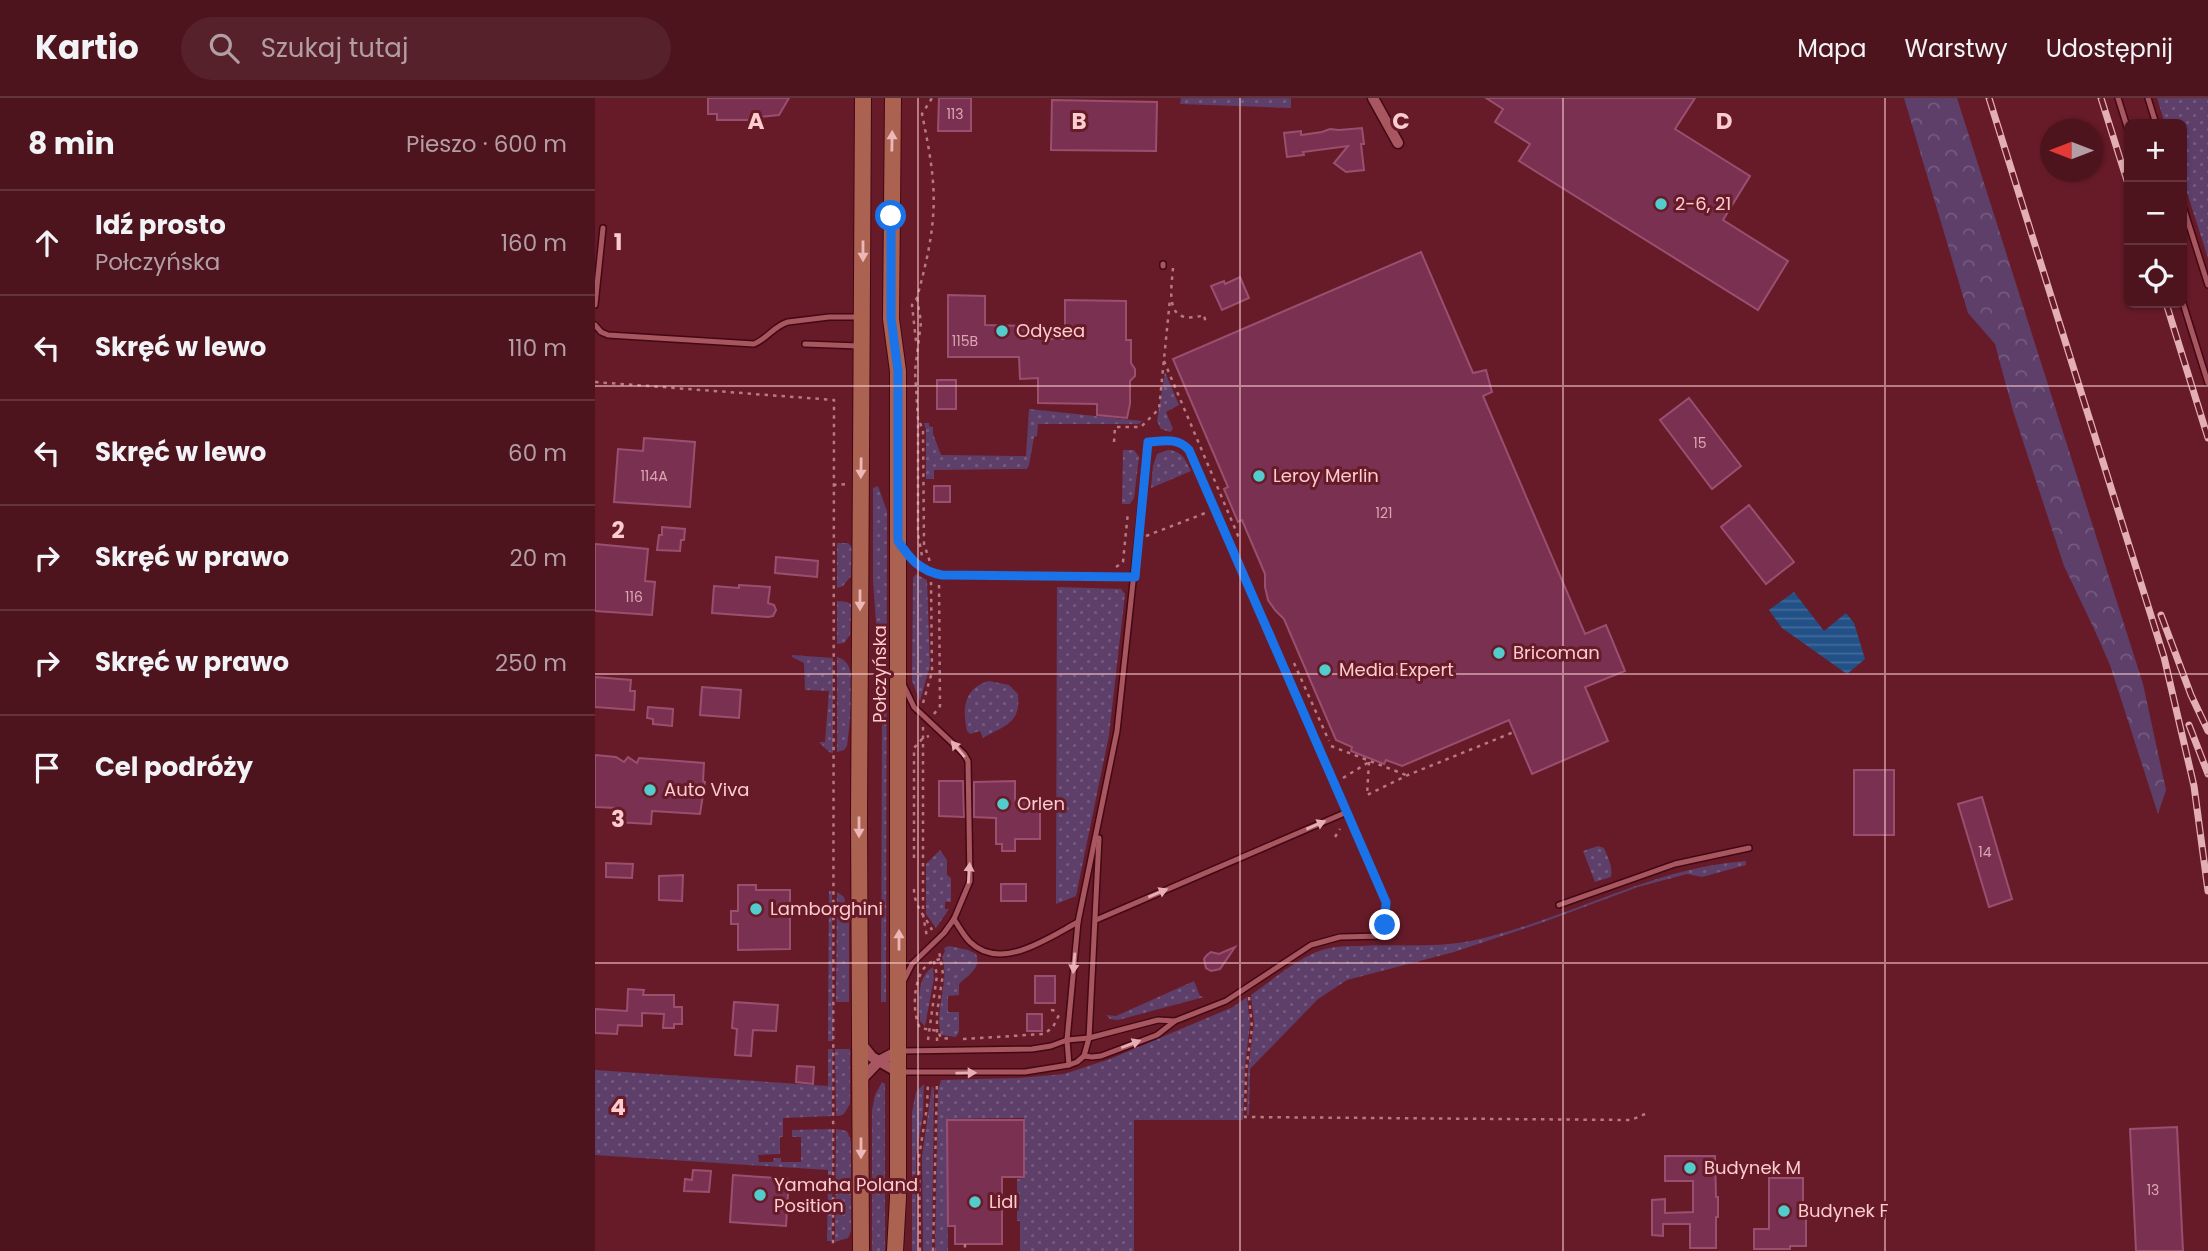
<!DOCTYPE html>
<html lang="pl">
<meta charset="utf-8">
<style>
:root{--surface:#4d141e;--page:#57212b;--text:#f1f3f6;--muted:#b39ea4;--line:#64333c}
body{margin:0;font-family:Poppins,sans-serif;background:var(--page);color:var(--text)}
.controls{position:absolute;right:21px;top:21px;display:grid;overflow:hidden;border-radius:10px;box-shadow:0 2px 5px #0004}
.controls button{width:63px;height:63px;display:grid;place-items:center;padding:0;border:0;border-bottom:2px solid var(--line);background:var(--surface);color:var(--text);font:35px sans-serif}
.compass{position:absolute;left:1445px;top:21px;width:63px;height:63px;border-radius:50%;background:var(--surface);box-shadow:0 2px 5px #0004;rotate:270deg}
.stop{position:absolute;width:21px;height:21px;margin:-16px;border:5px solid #1a73e8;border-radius:50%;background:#fff}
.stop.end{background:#1a73e8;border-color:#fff;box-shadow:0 2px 7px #0008}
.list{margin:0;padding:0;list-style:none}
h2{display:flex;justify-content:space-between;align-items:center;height:91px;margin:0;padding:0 28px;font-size:30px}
h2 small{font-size:23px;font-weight:400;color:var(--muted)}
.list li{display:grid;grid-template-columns:46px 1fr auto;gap:21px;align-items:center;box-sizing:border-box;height:105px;padding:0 28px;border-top:2px solid var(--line)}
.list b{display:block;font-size:26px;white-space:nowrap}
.list p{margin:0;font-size:23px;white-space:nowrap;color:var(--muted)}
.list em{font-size:23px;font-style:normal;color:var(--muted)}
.icon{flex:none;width:38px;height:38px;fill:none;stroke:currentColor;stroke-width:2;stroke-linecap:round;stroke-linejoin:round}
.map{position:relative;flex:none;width:1613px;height:1153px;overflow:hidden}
header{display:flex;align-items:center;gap:42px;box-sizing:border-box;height:98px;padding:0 35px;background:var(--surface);border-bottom:2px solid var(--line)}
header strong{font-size:33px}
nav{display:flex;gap:38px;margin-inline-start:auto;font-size:24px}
.search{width:490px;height:63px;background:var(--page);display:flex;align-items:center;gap:18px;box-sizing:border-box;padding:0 24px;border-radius:38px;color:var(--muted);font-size:26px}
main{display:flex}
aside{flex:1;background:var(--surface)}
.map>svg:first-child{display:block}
.grass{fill:url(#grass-dots)}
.forest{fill:url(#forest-crowns)}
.water{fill:url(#water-rules)}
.building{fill:#7a3151;stroke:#9b4f6f;stroke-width:2}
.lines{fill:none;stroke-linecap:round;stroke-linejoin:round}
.lane-casing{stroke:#420814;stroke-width:8}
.street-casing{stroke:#420814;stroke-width:13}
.secondary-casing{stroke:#420814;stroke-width:18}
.path{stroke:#b77a82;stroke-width:2.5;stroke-dasharray:3.5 5;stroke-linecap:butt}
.lane{stroke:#a8565f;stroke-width:5}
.street{stroke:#a8565f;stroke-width:10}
.secondary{stroke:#ab6251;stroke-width:16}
.rail-casing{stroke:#e3afb3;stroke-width:7}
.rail{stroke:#671b28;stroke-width:4.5;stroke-dasharray:13;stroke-linecap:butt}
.oneway{fill:#ecb7b6}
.oneway2{fill:#e7aeb3}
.route{stroke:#1a73e8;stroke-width:9}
.grid{fill:none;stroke:#fccccf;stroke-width:2;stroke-opacity:0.55}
.poi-dot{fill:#52cdcc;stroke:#671b28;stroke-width:2.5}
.labels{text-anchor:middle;stroke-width:6;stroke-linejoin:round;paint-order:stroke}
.number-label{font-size:14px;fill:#dca5b0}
.poi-label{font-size:18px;fill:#fccccf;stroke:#671b28;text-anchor:start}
.street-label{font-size:18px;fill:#fccccf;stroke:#671b28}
.grid-label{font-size:23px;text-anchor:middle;font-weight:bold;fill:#fccccf;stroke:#671b28;stroke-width:6;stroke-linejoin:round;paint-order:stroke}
</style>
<header>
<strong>Kartio</strong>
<div class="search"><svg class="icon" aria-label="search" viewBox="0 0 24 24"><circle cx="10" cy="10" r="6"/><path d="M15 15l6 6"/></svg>Szukaj tutaj</div>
<nav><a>Mapa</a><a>Warstwy</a><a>Udostępnij</a></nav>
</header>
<main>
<aside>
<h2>8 min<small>Pieszo · 600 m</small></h2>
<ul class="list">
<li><svg class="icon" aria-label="ahead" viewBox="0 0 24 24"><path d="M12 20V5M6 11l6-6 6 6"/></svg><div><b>Idź prosto</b><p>Połczyńska</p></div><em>160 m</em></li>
<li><svg class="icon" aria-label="left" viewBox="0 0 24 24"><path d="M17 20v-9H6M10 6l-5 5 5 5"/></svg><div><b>Skręć w lewo</b></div><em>110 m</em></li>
<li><svg class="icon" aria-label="left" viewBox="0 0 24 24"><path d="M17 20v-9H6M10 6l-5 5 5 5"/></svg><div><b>Skręć w lewo</b></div><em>60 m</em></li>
<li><svg class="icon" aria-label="right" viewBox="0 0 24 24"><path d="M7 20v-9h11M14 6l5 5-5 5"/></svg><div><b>Skręć w prawo</b></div><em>20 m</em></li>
<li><svg class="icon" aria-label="right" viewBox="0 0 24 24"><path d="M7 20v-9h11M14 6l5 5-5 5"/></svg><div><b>Skręć w prawo</b></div><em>250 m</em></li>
<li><svg class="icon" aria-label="arrive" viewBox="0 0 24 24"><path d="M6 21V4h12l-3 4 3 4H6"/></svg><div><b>Cel podróży</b></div></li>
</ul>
</aside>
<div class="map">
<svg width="1613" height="1153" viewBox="0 0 1613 1153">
<defs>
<pattern id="grass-dots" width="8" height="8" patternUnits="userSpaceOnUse" patternTransform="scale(1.75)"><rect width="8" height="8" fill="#5d3f6a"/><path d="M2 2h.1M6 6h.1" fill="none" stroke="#755a7e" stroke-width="1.8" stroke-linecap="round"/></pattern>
<pattern id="forest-crowns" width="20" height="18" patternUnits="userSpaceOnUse" patternTransform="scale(1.75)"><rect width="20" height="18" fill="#5d3f6a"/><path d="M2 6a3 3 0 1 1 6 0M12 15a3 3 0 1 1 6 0" fill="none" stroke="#755a7e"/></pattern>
<pattern id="water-rules" width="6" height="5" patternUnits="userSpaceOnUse" patternTransform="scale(1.75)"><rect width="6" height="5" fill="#225188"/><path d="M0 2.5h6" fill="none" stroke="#436998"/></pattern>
</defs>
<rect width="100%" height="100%" fill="#671b28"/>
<!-- grass -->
<g class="grass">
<path d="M586 0H696V10L585 6Z"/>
<path d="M1562 0H1613V160L1587 79V26H1570Z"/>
<path d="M570 274 584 307 571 314 578 331 575 334 566 331 562 323Z"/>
<path d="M434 311 547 323 544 326H443L442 338 439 339 434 367 432 371 339 372V381H331V332L329 325H334V328L338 329V336L346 357 431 358Z"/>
<path d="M528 352H539L544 359 539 400 535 406H527Z"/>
<path d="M573 352C587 353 590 361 596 373L556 390 558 368 562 356Z"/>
<path d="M283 388 292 413 291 904H286L287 610 278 482V390Z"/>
<path d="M242 445H253L257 449 256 478 248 488 242 490Z"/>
<path d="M321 476 332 482 335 568 325 603 317 583 318 480Z"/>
<path d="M462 489 526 491 530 496 514 637 481 798 461 806Z"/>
<path d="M242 503 252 504 256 506 255 537 249 545 242 546Z"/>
<path d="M197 557 238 560V655L234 654 224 644H230L234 593 210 592 209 565 197 559Z"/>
<path d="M242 559C248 561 251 563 254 569 260 583 254 632 252 648L249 652 242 654Z"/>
<path d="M394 583 414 587 423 596C426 626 410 627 388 640L385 633 375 636 372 633C367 610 369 590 394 583Z"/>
<path d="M1003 748 1009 750C1013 760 1018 768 1016 779L1000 784 988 753Z"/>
<path d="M345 752 352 762V777L356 780V804H350V811H354L341 830 331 816V766Z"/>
<path d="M1151 763V767L1107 779 1092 776 1043 789 946 825 859 854 752 882 723 901 655 971 654 1017H652L653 971 659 926 656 897C676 883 704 859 727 852 739 848 752 848 764 848 801 846 840 850 876 843 970 823 1054 770 1151 763Z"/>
<path d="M234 793H237L238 943H233Z"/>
<path d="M242 794 249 799 254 821V904H241Z"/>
<path d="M354 848 373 852 381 856C387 870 373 877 364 886V897L353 898V914H364V934L361 939 346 937C339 911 355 885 347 859L350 853 349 850Z"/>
<path d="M338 869 339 880 330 928 325 923C324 905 321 879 338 869Z"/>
<path d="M599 883 605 898 609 899 523 922 515 921 511 917 521 918Z"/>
<path d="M652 899 655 927 650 967 648 1022H539V1153H425V1123H422V1081L430 1080 429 1020 352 1021 353 1153H340L343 993 346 982 424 980 469 976 515 961 638 909Z"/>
<path d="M233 951H238L237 1018 188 1020V1039H185V1056L163 1057 164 1064H178L179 1060H186V1064H206V1039H197V1032L238 1031 237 1143H232L233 1072 0 1057V972L233 988Z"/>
<path d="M240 951H255V1006C250 1013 251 1018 241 1018Z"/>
<path d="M287 984 290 986V1153H277V1012L280 997Z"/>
<path d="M329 986 328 1017 321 1059 322 1153H317V1014L321 994Z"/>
<path d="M337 988 339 991 337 1153H328L327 1058Z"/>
<path d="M241 1031 252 1033 256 1043V1133L253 1140 240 1144Z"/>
</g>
<!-- forest -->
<path class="forest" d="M1309 0H1362L1548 586 1571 692 1563 716 1515 567 1500 533 1469 468 1418 313 1400 246 1373 215Z"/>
<!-- water -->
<path class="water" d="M1199 494 1229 533 1251 515 1259 525 1270 561 1252 576 1187 530 1174 512Z"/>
<!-- building -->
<g class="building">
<path d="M113 0H194L184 17 164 19V22H122V16H113Z"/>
<path d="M344 0H376V33H343Z"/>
<path d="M891 0H1100L1080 31 1155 78 1128 122 1193 163 1163 212 924 63 935 46 900 24 908 11Z"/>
<path d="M457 2 562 4 561 53 456 52Z"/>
<path d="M767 30 769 46H766L769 72 751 74 739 65 753 48 708 54 709 57 692 59 689 35 706 33V37L727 34 735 31 744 32Z"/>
<path d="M826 154 878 275 891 272 897 294 888 298 990 536 1011 527 1030 573 990 589 1013 643 937 676 914 622 807 668 791 662 789 666 756 653 757 649 741 642 689 521 680 512 673 502 670 489V476L647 422 643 424 629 391 633 389 578 261Z"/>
<path d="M645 179 654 200 627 212 616 188 629 183 630 186Z"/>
<path d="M353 197 390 198V227L437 228V241H470V202L531 203V242H536V265L540 271V278L535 283V306L532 320 502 317V306L443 305V280L425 281 424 259H353Z"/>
<rect x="342" y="282" width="19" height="29"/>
<path d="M1094 300 1146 368 1117 391 1065 322Z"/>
<path d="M49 340 100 344 95 409 19 404 23 351 48 353Z"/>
<rect x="339" y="388" width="16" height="16"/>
<path d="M1154 407 1199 464 1171 486 1126 429Z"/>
<path d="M67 429 90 431 89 442H86L85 453 62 452 64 437H67Z"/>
<path d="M0 446 53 451 50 483 60 484 57 517 0 513Z"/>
<path d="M181 459 223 463 222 479 180 475Z"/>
<path d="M144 487 175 489 173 505 179 507 181 512 178 518 173 519 117 515 119 488 144 490Z"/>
<path d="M0 579 36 582 35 593H40L39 612 0 609Z"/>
<path d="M107 589 146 592 144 620 105 617Z"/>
<path d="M53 609 78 611 77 628 58 626V621L52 620Z"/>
<path d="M0 657 21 659 29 664 33 659 42 665 44 660 109 665 108 683 110 684 105 716 57 713 56 726 20 724 21 710 0 709Z"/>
<rect x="1259" y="672" width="40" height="65"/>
<path d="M344 683H368L369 719 344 718Z"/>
<path d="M420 683V702H445V741H420V753H407V746H401V720L379 719V684Z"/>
<path d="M1387 699 1417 801 1394 809 1363 706Z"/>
<path d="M11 765 38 766 37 780 11 779Z"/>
<path d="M88 777 87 803 64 802V778Z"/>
<rect x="406" y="786" width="25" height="17"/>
<path d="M143 787H161V792H195V851L143 852V826H136V813H143Z"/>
<path d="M640 849 625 871 616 873 611 870 609 861 612 857 616 854 624 856Z"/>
<rect x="440" y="878" width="20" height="27"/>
<path d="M33 891 49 892 48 897H79V909H87V926H79V930H68L69 916 47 915V928L23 927 22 936 0 935V911L32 913Z"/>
<path d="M139 904 183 907 181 933 158 932 156 958 140 957 142 931 137 930Z"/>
<rect x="432" y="916" width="15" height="17"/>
<path d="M202 968 219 969 218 986 201 984Z"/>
<path d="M352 1022H429V1079H407V1146H360V1128H353Z"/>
<path d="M1582 1029 1588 1153H1541L1535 1031Z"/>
<path d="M1070 1058H1120L1121 1099H1123V1119H1121V1150H1095V1126H1068V1138L1057 1137V1102L1070 1101V1115L1098 1114V1083H1070Z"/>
<path d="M98 1072 116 1073 114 1094 89 1093 90 1081 97 1082Z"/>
<path d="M138 1077 194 1081 191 1128 135 1124Z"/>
<path d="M1174 1080H1208V1119H1211V1148H1195V1151H1159V1131H1174Z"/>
</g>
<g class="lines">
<!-- lane casing -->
<g class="lane-casing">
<g id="lane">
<path d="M1523 0 1534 35"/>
<path d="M1553 0 1561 26"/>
<path d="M1587 105 1613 187"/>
<path d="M568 166V168"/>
<path d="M1587 202 1613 285"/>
<path d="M0 207 8 130"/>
<path d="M0 227 6 234 13 237 159 246C172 241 180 227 193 224L234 219H264"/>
<path d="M210 246 264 248"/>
<path d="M308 450C318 465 329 474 347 477L540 479"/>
<path d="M308 586 319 609 369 656 373 663 375 783 359 821 349 835 317 866 309 882"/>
<path d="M964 807 1080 766 1154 750"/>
<path d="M359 821C364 829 369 838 375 844 406 874 453 840 483 824"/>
<path d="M501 822 752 714"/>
<path d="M307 953 437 951 456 948 472 942 494 940 563 922 580 923"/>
<path d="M474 967 472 942 483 824 522 633 553 344C568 343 583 339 594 352L791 804 792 819 788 838 745 839 716 847 631 903 580 923 562 937 506 958 497 959 489 958"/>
<path d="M305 974H430L474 967 482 964 489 958 494 940 504 740"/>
</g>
</g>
<!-- street casing -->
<g class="street-casing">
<g id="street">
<path d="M778 0 803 45"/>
<path d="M265 944 277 959 303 974"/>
<path d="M266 982 284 963 303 953"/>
</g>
</g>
<!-- secondary casing -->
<g class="secondary-casing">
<g id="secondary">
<path d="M298 0 296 221 303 273V1100L300 1153"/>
<path d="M266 1153 264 720 268 0"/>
</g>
</g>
<!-- path -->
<g class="path">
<path d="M578 170C576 195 569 229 609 217L611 226"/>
<path d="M322 200 326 224 320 273 323 322V436L327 458"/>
<path d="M321 243 317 207 322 200C329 173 336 147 338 119 341 85 334 50 327 16L337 0"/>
<path d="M569 263 644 440"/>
<path d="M0 284 239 302 238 1148"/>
<path d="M325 325 328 332 329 446 335 464"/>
<path d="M519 344 520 329H546L564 311 575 201"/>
<path d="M238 387 252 386"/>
<path d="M551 438 613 414"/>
<path d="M521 469 528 464 533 414"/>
<path d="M699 565 734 643"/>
<path d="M328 605 337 574 336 484"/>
<path d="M339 616 345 608 344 485"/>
<path d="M328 629V817L332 839"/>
<path d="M736 648 811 677"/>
<path d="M774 664 772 697 813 677 919 634"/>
<path d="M748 680 774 664"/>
<path d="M740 739 745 731"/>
<path d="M319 760V650L328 640 334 638"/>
<path d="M319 791C319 808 330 818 337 832"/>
<path d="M345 861C339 863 334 864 330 869 318 883 317 915 325 930L343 933 346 940 358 941"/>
<path d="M654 899 657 930 651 972 650 1019 1036 1022 1050 1016"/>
<path d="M456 912 464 913"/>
<path d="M368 941 449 936 458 929 464 917"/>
<path d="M333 942 342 877 338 859"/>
<path d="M342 943V915L348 876 344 853"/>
<path d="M370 1146V1153"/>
<path d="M325 1153 324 1059 332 1009 333 984"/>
<path d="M338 1153 342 983"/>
</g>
<!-- lane -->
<use href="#lane" class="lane"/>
<!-- street -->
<use href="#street" class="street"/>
<!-- secondary -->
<use href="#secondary" class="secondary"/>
<!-- rail casing -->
<g class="rail-casing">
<g id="rail">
<path d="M1394 0 1569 559 1599 688 1613 793"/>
<path d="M1506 0 1534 89"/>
<path d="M1571 205 1613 340"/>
<path d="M1566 517 1596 597 1613 633"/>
<path d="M1594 627 1613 676"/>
</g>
</g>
<!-- rail -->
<use href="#rail" class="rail"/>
</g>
<!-- one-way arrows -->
<defs><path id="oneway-solid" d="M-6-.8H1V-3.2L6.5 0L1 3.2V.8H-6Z" transform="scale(1.75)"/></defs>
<g class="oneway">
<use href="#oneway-solid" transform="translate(297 43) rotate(-89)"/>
<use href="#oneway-solid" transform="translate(268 153) rotate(90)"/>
<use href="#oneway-solid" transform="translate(266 370) rotate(91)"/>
<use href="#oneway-solid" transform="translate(265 502) rotate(90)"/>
<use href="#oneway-solid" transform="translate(264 729) rotate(90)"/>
<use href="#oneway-solid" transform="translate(304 842) rotate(-90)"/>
<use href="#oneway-solid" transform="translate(266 1050) rotate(90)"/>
</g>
<g class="oneway2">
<use href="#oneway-solid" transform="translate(363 651) rotate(-130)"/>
<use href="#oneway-solid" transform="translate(721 727) rotate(-23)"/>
<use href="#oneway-solid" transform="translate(374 775) rotate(-86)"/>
<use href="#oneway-solid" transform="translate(563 795) rotate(-23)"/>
<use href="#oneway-solid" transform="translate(479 865) rotate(95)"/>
<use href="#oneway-solid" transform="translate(536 946) rotate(-21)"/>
<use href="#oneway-solid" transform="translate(371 975) rotate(-1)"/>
</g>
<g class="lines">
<!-- route -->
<path class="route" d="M296 118V220L303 273V443C315 461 325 473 347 477L540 479 553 344C568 343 583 339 594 352L791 804 790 827"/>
</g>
<!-- grid -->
<path class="grid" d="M323 0V1153M645 0V1153M968 0V1153M1290 0V1153M0 288H1613M0 576H1613M0 865H1613"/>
<!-- markers -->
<g class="poi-dot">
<circle cx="1066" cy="106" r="7"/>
<circle cx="407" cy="233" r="7"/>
<circle cx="664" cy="378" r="7"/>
<circle cx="904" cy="555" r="7"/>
<circle cx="730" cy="572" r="7"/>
<circle cx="55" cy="692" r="7"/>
<circle cx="408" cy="706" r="7"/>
<circle cx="161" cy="811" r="7"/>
<circle cx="1095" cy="1070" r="7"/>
<circle cx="165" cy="1097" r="7"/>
<circle cx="380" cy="1104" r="7"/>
<circle cx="1189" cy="1113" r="7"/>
</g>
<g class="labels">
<!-- number labels -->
<g class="number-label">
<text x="360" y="21">113</text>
<text x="370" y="248">115B</text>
<text x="1105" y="350">15</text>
<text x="59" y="383">114A</text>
<text x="789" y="420">121</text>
<text x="39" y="504">116</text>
<text x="1390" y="759">14</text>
<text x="1558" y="1097">13</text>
</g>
<!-- poi labels -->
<g class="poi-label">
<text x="1080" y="112">2-6, 21</text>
<text x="421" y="239">Odysea</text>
<text x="678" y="384">Leroy Merlin</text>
<text x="918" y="561">Bricoman</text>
<text x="744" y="578">Media Expert</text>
<text x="69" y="698">Auto Viva</text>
<text x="422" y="712">Orlen</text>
<text x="175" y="817">Lamborghini</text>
<text x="1109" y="1076">Budynek M</text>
<text x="179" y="1093">Yamaha Poland<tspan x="179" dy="21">Position</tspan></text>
<text x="394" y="1110">Lidl</text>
<text x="1203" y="1119">Budynek F</text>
</g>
<!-- street labels -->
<g class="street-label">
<text transform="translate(285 576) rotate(-90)" y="6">Połczyńska</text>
</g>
</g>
<g class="grid-label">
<text x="161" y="31">A</text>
<text x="484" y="31">B</text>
<text x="806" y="31">C</text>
<text x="1129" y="31">D</text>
<text x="23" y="152">1</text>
<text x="23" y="440">2</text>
<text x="23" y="729">3</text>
<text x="23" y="1017">4</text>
</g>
</svg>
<div class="controls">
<button>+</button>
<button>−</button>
<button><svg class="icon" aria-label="locate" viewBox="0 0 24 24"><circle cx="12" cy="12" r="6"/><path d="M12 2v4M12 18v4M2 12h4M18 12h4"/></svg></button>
</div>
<svg class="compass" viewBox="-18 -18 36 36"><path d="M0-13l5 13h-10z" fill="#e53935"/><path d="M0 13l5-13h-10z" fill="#b39ea4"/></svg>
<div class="stop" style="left:296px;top:118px"></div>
<div class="stop end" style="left:790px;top:827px"></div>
</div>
</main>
